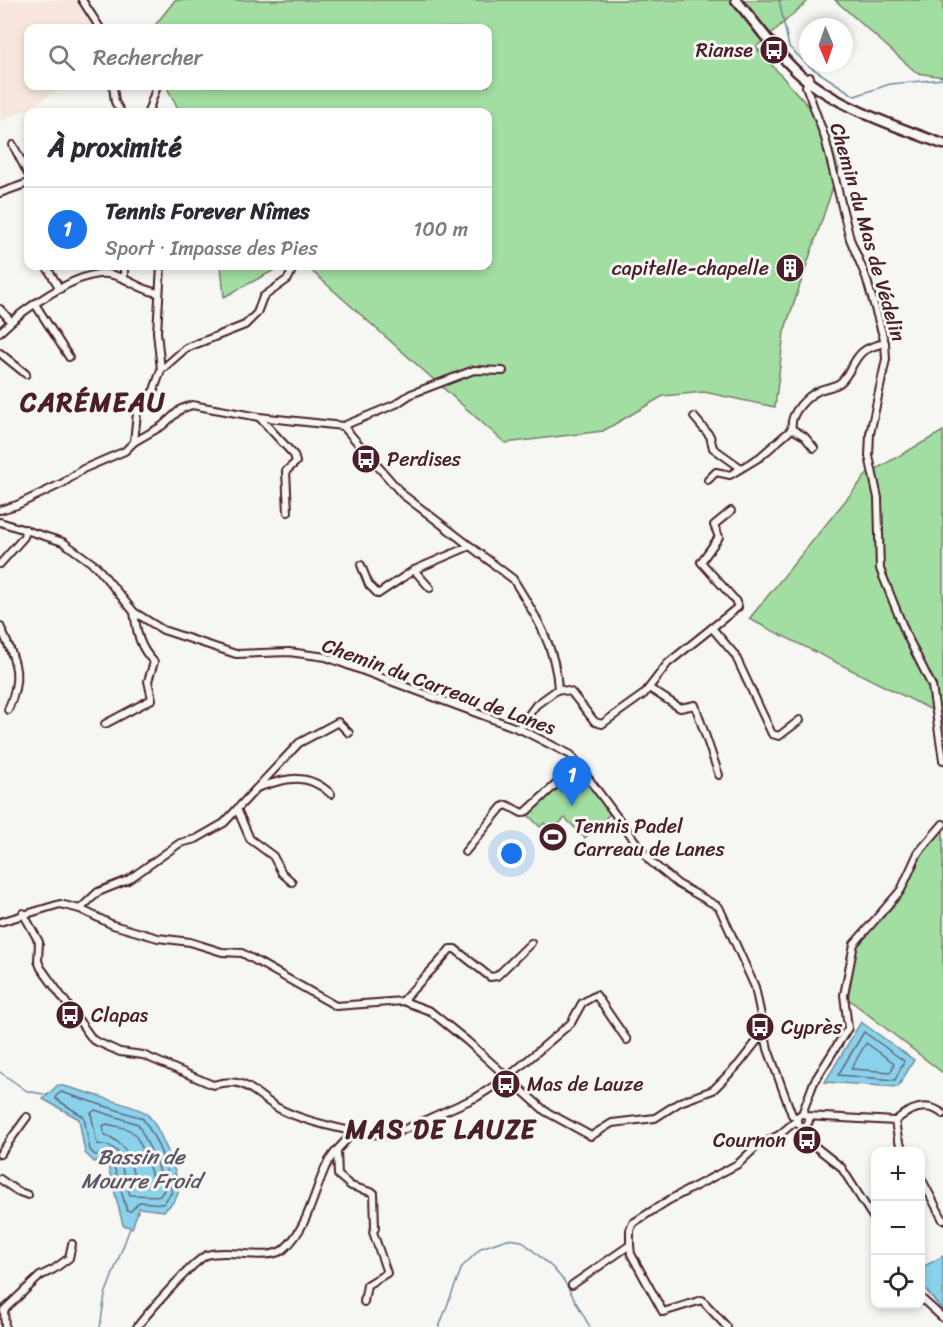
<!DOCTYPE html>
<html lang="fr">
<meta charset="utf-8">
<style>
:root{--surface:#fff;--page:#f7f7f7;--text:#2b2b33;--muted:#7c7c81;--line:#e1e1e2;--accent:#1a73e8}
body{margin:0;font-family:Sriracha,sans-serif;background:var(--page);color:var(--text)}
.controls{position:absolute;right:18px;bottom:18px;display:grid;overflow:hidden;border-radius:12px;box-shadow:0 3px 9px #0003}
.controls button{width:54px;height:54px;display:grid;place-items:center;padding:0;border:0;border-bottom:2px solid var(--line);background:var(--surface);color:var(--text);font:30px sans-serif}
.compass{position:absolute;left:799px;top:18px;width:54px;height:54px;border-radius:50%;background:var(--surface);box-shadow:0 3px 9px #0003;rotate:178deg}
.you{position:absolute;left:512px;top:854px;width:21px;height:21px;margin:-15px;border:4px solid #fff;border-radius:50%;background:#1a73e8;box-shadow:0 0 0 9px #1a73e833}
.badge{display:grid;place-items:center;width:39px;height:39px;border-radius:50%;background:var(--accent);color:#fff;font-size:20px;font-weight:700}
.pin{position:absolute;translate:-50% -50px;filter:drop-shadow(0 2px 3px #0008)}
.pin::after{content:'';position:absolute;top:32px;width:21px;height:18px;background:inherit;clip-path:polygon(0 0,100% 0,50% 100%)}
.list{margin:0;padding:0;list-style:none}
h2{display:flex;justify-content:space-between;align-items:center;height:78px;margin:0;padding:0 24px;font-size:26px}
h2 small{font-size:20px;font-weight:400;color:var(--muted)}
.list li{display:grid;grid-template-columns:39px 1fr auto;gap:18px;align-items:center;box-sizing:border-box;height:84px;padding:0 24px;border-top:2px solid var(--line)}
.list b{display:block;font-size:22px;white-space:nowrap}
.list p{margin:0;font-size:20px;white-space:nowrap;color:var(--muted)}
.list em{font-size:20px;font-style:normal;color:var(--muted)}
.icon{flex:none;width:33px;height:33px;fill:none;stroke:currentColor;stroke-width:2;stroke-linecap:round;stroke-linejoin:round}
.map{position:relative;flex:none;width:943px;height:1327px;overflow:hidden}
.search{position:absolute;background:var(--surface);box-shadow:0 3px 9px #0003;left:24px;top:24px;width:468px;height:66px;display:flex;align-items:center;gap:15px;box-sizing:border-box;padding:0 21px;border-radius:12px;color:var(--muted);font-size:22px}
.panel{position:absolute;background:var(--surface);box-shadow:0 3px 9px #0003;left:24px;top:108px;width:468px;height:162px;border-radius:12px}
.map>svg:first-child{display:block}
.built{fill:#f8e7de}
.green{fill:#a2dda2;stroke:#767e66;stroke-width:1.5}
.water{fill:#8ad2eb;stroke:#708a9e;stroke-width:1.5}
.lines{fill:none;stroke-linecap:round;stroke-linejoin:round}
.shore{stroke:#646778;stroke-width:1.5}
.stream{stroke:#708a9e;stroke-width:1.5}
.minor-casing{stroke:#4a1f2b;stroke-width:10}
.major-casing{stroke:#4a1f2b;stroke-width:13}
.minor{stroke:#f6f6f2;stroke-width:6}
.major{stroke:#f6f6f2;stroke-width:8}
.labels{text-anchor:middle;stroke-width:6;stroke-linejoin:round;paint-order:stroke}
.poi-label{font-size:20px;fill:#4a1f2b;stroke:#f6f6f2;text-anchor:start}
.street-label{font-size:20px;fill:#4a1f2b;stroke:#f6f6f2}
.water-label{font-size:21px;font-style:italic;fill:#5d5565;stroke:#f6f6f2}
.district-label{font-size:26px;font-weight:bold;letter-spacing:1.5px;fill:#4a1f2b;stroke:#f6f6f2}
</style>
<div class="map">
<svg width="943" height="1327" viewBox="0 0 943 1327">
<rect width="100%" height="100%" fill="#f6f6f2"/>
<filter id="ink" filterUnits="userSpaceOnUse"><feTurbulence type="fractalNoise" baseFrequency=".0167" numOctaves="2"/><feDisplacementMap in="SourceGraphic" scale="12" xChannelSelector="R" yChannelSelector="G"/><feConvolveMatrix kernelMatrix="1 2 1 2 8 2 1 2 1" color-interpolation-filters="sRGB"/></filter>
<g filter="url(#ink)">
<!-- built -->
<path class="built" d="M0 0H77L88 11 95 28H28V86H63L30 108 0 122Z"/>
<!-- green -->
<g class="green">
<path d="M175 0H809L756 47 846 149 784 332 775 407 704 392 663 396 603 431 505 443 306 266H488V112H180L166 86H488V28H153Z"/>
<path d="M835 0H943V77L917 73Z"/>
<path d="M221 266H282L224 297Z"/>
<path d="M943 431V758L932 710 749 619 867 474Z"/>
<path d="M578 769 611 813 585 838 565 818 551 831 544 823 540 827 528 815Z"/>
<path d="M943 828V1073L847 998 855 948 903 895 924 849Z"/>
</g>
<!-- water -->
<g class="water">
<path d="M861 1022 914 1060 898 1087 825 1082Z"/>
<path d="M58 1085C70 1087 140 1108 146 1113 159 1125 180 1176 178 1193 177 1201 169 1206 164 1211L139 1208 132 1228 123 1225 106 1158 94 1162 85 1153 79 1119 43 1099Z"/>
<path d="M943 1256V1311L921 1284V1268Z"/>
</g>
<g class="lines">
<!-- shore -->
<g class="shore">
<path d="M864 1032 904 1061 895 1080 838 1075Z"/>
<path d="M866 1043 894 1063 891 1072 851 1069Z"/>
<path d="M61 1092 142 1118C158 1139 167 1165 172 1192L163 1204 139 1202 131 1211H127L111 1156 105 1153 95 1155 90 1150 84 1117 56 1099V1096Z"/>
<path d="M95 1110 138 1124 158 1165 164 1190 160 1196 130 1195 117 1151 110 1146 97 1144 91 1113Z"/>
<path d="M107 1124C114 1126 125 1127 131 1131 140 1137 154 1176 152 1185L136 1184C128 1158 131 1146 104 1134L103 1126Z"/>
</g>
<!-- stream -->
<g class="stream">
<path d="M779 0 789 47 809 66 855 96 890 84 943 79"/>
<path d="M0 1072 27 1091 48 1095"/>
<path d="M100 1327 105 1295 130 1228"/>
<path d="M439 1327 462 1267 481 1248 507 1239 522 1241 553 1268 564 1281 590 1327"/>
</g>
<!-- minor casing -->
<g class="minor-casing">
<g id="minor">
<path d="M82 0 100 28"/>
<path d="M810 77 806 86 825 138 850 239 866 277 885 343 886 359 870 434 869 456 878 498 880 569 906 634 932 686 943 760"/>
<path d="M113 86 115 102 121 112"/>
<path d="M148 112 157 86"/>
<path d="M13 145 28 174"/>
<path d="M0 193 28 183"/>
<path d="M46 266 60 289"/>
<path d="M124 278V266"/>
<path d="M35 304 69 357"/>
<path d="M0 309 11 321"/>
<path d="M0 332C21 311 78 270 108 274 127 276 140 291 159 293"/>
<path d="M0 353 26 374"/>
<path d="M161 370 186 348 245 325 257 313 263 297 288 279 294 266"/>
<path d="M259 417 294 455 296 462 286 471 288 512"/>
<path d="M694 417 710 436 713 448 741 468"/>
<path d="M343 426 396 404 411 394 474 370 503 371"/>
<path d="M792 429 804 436 814 448"/>
<path d="M134 442 137 413 154 390 161 370 157 332 161 266"/>
<path d="M708 480 716 472 730 475 760 457 792 429C789 413 807 396 820 390 827 387 837 387 842 381 859 361 852 350 885 343"/>
<path d="M0 510 17 505 63 483 83 469 125 451 134 442 162 426 181 409 192 405 259 417 343 426 402 494 513 579C535 614 556 647 558 689L536 705 518 729"/>
<path d="M0 522 63 542 96 566 134 612 163 630 236 654 289 652 326 657 522 730 571 755 650 861 678 884 719 907 755 987 768 1049 792 1115 797 1118"/>
<path d="M0 564 24 537 25 529"/>
<path d="M361 565 369 585 378 594 414 570"/>
<path d="M430 588 414 570 470 546"/>
<path d="M0 626C15 661 24 673 8 710"/>
<path d="M712 628 735 655 772 734 779 736 800 720"/>
<path d="M649 688 680 708 695 705 719 775"/>
<path d="M558 689 571 692 595 722 602 724 644 694 668 663 738 607 735 600 701 562 719 537 714 525 731 511"/>
<path d="M105 724 152 699 148 681 154 662C139 647 137 633 134 612"/>
<path d="M260 787C287 778 308 772 331 794"/>
<path d="M237 809 250 839 273 856 282 873 292 882"/>
<path d="M465 852 502 807 507 805 522 813 527 811 578 764"/>
<path d="M80 909 98 892 128 880 180 843 196 839 224 823 299 743 338 722 349 733"/>
<path d="M23 913 39 942 38 961 41 968 93 1040 120 1052 143 1055 213 1085C246 1075 252 1093 278 1108 302 1121 368 1138 394 1134L477 1097 508 1077 571 1023 582 1003 596 995 627 1040"/>
<path d="M0 922 60 904 80 909 113 925 158 938 190 942 222 952 242 953 336 1006 403 1001 430 1011 467 1041 545 1111 591 1136 612 1123 655 1118 680 1102 713 1090 739 1064 764 1032"/>
<path d="M403 1001C418 982 436 968 450 949H455L490 977 497 976 531 943"/>
<circle cx="803" cy="1120" r="6"/>
<path d="M802 1114 814 1082 848 1028 844 995 854 944 901 890 918 853 943 824"/>
<path d="M807 1116 895 1121 898 1139 904 1152"/>
<path d="M895 1121C909 1109 927 1101 943 1114"/>
<path d="M801 1126 812 1144 841 1167 876 1222"/>
<path d="M337 1151 338 1175 351 1186 374 1193 375 1228 373 1232 387 1273 367 1285 364 1302"/>
<path d="M0 1154 27 1117"/>
<path d="M920 1176 943 1220"/>
<path d="M0 1179 17 1191 28 1195"/>
<path d="M630 1245 631 1254 663 1312 702 1300 727 1327"/>
<path d="M572 1285 630 1245V1230L633 1223 669 1200 738 1164 756 1147 779 1135 797 1120"/>
<path d="M920 1297 943 1318"/>
<path d="M5 1327 4 1310 40 1276 54 1269 69 1258 72 1244"/>
<path d="M137 1327C147 1314 194 1260 207 1255 229 1248 268 1262 284 1249 307 1229 313 1196 325 1168 331 1154 343 1144 353 1133"/>
</g>
</g>
<!-- major casing -->
<g class="major-casing">
<path id="major" d="M736 0C755 22 772 47 792 67 829 105 895 126 943 144"/>
</g>
<!-- minor -->
<use href="#minor" class="minor"/>
<!-- major -->
<use href="#major" class="major"/>
</g>
</g>
<!-- icons -->
<defs>
<g id="bus-disc" transform="scale(1.5)"><circle r="9.5" fill="#4a1f2b" stroke="#f6f6f2"/><path d="M-5-6H5V4H4V6H2V4H-2V6H-4V4H-5ZM-3.5-4V0h7V-4ZM-3.5 1.2v1.5H-2V1.2ZM2 1.2v1.5H3.5V1.2Z" fill="#fff"/></g>
<g id="building-disc" transform="scale(1.5)"><circle r="9.5" fill="#4a1f2b" stroke="#f6f6f2"/><path d="M-4-6H4V6H1V3H-1V6H-4ZM-2.5-4.3h1.7v1.8h-1.7ZM.8-4.3h1.7v1.8H.8ZM-2.5-1h1.7V.8h-1.7ZM.8-1h1.7V.8H.8Z" fill="#fff"/></g>
<g id="stadium-disc" transform="scale(1.5)"><circle r="9.5" fill="#4a1f2b" stroke="#f6f6f2"/><path d="M0-5a6.5 5 0 1 0 0 10a6.5 5 0 1 0 0-10ZM-3.5-1.8h7v3.6h-7Z" fill="#fff"/></g>
</defs>
<g fill-rule="evenodd">
<use href="#bus-disc" x="774" y="50"/>
<use href="#building-disc" x="790" y="268"/>
<use href="#bus-disc" x="366" y="459"/>
<use href="#stadium-disc" x="553" y="837"/>
<use href="#bus-disc" x="70" y="1015"/>
<use href="#bus-disc" x="760" y="1027"/>
<use href="#bus-disc" x="506" y="1084"/>
<use href="#bus-disc" x="807" y="1140"/>
</g>
<g class="labels">
<!-- poi labels -->
<g class="poi-label">
<text x="753" y="57" text-anchor="end">Rianse</text>
<text x="769" y="275" text-anchor="end">capitelle-chapelle</text>
<text x="387" y="466">Perdises</text>
<text x="574" y="833">Tennis Padel<tspan x="574" dy="23">Carreau de Lanes</tspan></text>
<text x="91" y="1022">Clapas</text>
<text x="781" y="1034">Cyprès</text>
<text x="527" y="1091">Mas de Lauze</text>
<text x="786" y="1147" text-anchor="end">Cournon</text>
</g>
<!-- street labels -->
<g class="street-label">
<text transform="translate(868 232) rotate(74)" y="7">Chemin du Mas de Védelin</text>
<text transform="translate(439 686) rotate(20)" y="7">Chemin du Carreau de Lanes</text>
</g>
<!-- water labels -->
<g class="water-label">
<text x="141" y="1164">Bassin de<tspan x="141" dy="24">Mourre Froid</tspan></text>
</g>
<!-- district labels -->
<g class="district-label">
<text x="93" y="411">CARÉMEAU</text>
<text x="441" y="1138">MAS DE LAUZE</text>
</g>
</g>
</svg>
<div class="controls">
<button>+</button>
<button>−</button>
<button><svg class="icon" aria-label="locate" viewBox="0 0 24 24"><circle cx="12" cy="12" r="6"/><path d="M12 2v4M12 18v4M2 12h4M18 12h4"/></svg></button>
</div>
<svg class="compass" viewBox="-18 -18 36 36"><path d="M0-13l5 13h-10z" fill="#e53935"/><path d="M0 13l5-13h-10z" fill="#7c7c81"/></svg>
<div class="you"></div>
<div class="pin badge" style="left:572px;top:806px">1</div>
<div class="search"><svg class="icon" aria-label="search" viewBox="0 0 24 24"><circle cx="10" cy="10" r="6"/><path d="M15 15l6 6"/></svg>Rechercher</div>
<section class="panel">
<h2>À proximité<small></small></h2>
<ul class="list">
<li><span class="badge">1</span><div><b>Tennis Forever Nîmes</b><p>Sport · Impasse des Pies</p></div><em>100 m</em></li>
</ul>
</section>
</div>
